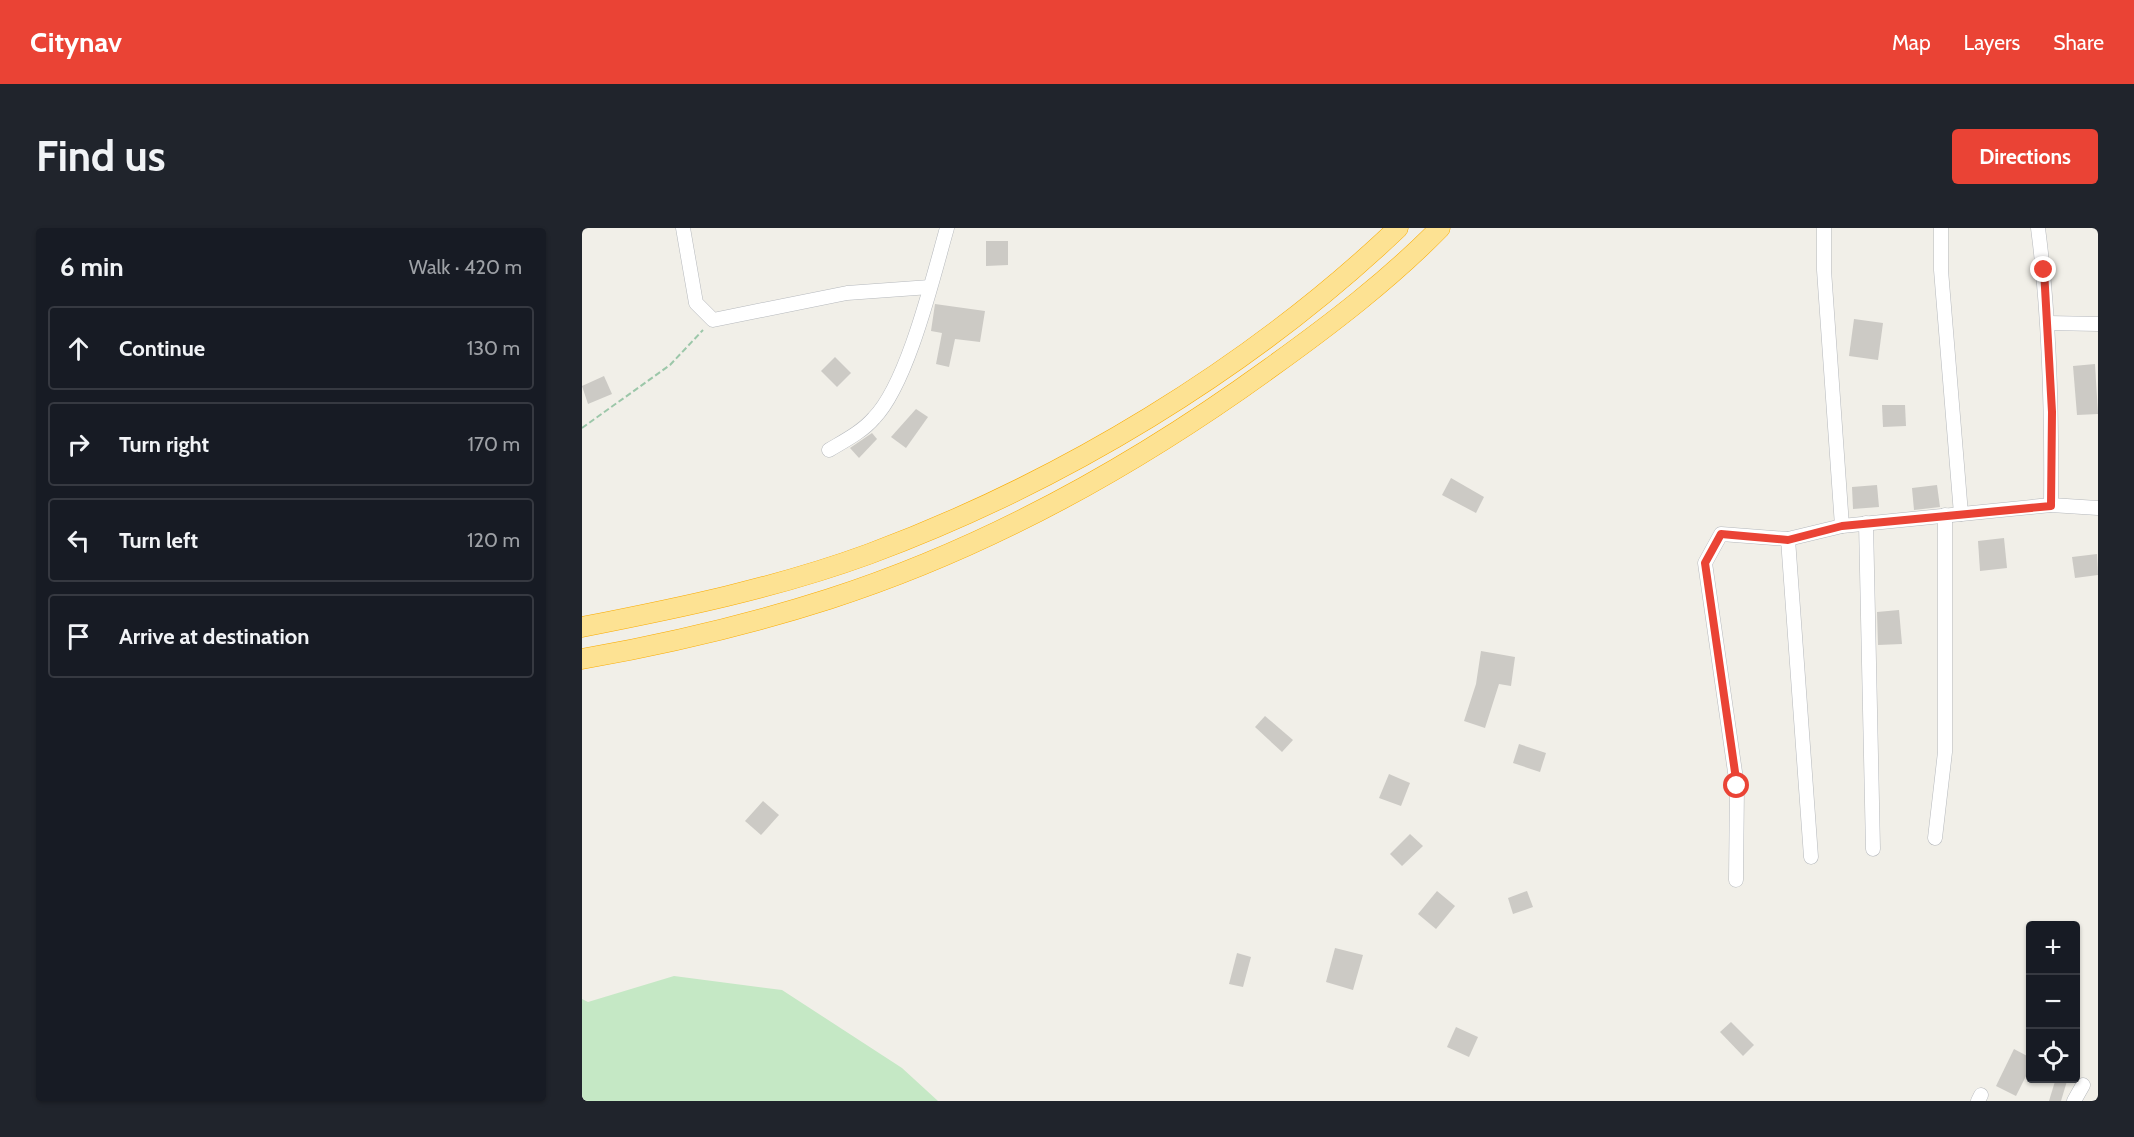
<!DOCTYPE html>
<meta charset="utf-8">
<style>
:root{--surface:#171b24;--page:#20242c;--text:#f1f3f6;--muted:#9ea1a6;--line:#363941;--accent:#ea4335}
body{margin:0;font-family:Cabin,sans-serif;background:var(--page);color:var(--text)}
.controls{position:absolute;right:18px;bottom:18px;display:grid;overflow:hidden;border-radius:6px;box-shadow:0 2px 4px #0004}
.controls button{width:54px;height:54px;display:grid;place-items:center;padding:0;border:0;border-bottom:2px solid var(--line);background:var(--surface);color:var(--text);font:30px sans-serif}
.stop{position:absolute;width:18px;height:18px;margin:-14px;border:4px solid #ea4335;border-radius:50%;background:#fff}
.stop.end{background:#ea4335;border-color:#fff;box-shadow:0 2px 6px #0008}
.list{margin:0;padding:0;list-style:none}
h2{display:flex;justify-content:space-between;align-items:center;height:78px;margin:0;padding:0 24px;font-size:26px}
h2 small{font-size:20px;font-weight:400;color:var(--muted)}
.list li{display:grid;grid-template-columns:39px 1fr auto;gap:18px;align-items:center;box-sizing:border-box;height:84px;margin:0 12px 12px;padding:0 12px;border:2px solid var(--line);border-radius:6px}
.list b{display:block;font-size:22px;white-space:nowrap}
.list em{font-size:20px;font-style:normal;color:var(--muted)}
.icon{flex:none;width:33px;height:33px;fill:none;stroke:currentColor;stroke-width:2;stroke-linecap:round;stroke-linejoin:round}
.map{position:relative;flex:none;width:1516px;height:873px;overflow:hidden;border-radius:6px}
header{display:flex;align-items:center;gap:36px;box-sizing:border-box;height:84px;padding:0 30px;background:var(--accent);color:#fff}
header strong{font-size:28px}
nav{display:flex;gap:33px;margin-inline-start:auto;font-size:21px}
.intro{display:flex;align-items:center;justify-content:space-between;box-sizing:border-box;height:144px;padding:0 36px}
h1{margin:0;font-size:42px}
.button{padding:15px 27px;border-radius:6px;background:var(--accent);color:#fff;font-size:21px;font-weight:700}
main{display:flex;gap:36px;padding:0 36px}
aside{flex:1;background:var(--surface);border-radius:6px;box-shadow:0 2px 4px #0004}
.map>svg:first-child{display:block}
.green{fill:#c5e8c5}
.building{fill:#cccac5}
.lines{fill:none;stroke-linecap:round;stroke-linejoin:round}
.minor-casing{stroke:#b5b8bc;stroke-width:15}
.highway-casing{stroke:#f9ab00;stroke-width:21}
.path{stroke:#9cc7a9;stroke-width:2;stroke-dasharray:6 3;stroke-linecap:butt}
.minor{stroke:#fff;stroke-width:14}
.highway{stroke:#fde293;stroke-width:20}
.route{stroke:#ea4335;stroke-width:8}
</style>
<header>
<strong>Citynav</strong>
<nav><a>Map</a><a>Layers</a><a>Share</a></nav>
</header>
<div class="intro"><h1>Find us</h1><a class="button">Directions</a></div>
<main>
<aside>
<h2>6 min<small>Walk · 420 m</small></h2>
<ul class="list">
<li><svg class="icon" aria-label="ahead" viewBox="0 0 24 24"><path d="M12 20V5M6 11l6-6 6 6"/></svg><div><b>Continue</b></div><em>130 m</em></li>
<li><svg class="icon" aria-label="right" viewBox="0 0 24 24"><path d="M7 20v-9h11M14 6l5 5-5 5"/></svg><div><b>Turn right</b></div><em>170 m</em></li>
<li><svg class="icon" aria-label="left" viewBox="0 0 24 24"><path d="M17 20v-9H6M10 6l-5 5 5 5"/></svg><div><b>Turn left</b></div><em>120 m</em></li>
<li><svg class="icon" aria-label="arrive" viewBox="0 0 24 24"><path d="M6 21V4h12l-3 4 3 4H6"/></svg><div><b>Arrive at destination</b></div></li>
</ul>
</aside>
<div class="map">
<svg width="1516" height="873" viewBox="0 0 1516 873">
<rect width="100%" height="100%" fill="#f1efe8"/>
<!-- green -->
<path class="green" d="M92 748 200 762 320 840 356 873H0V771L6 774Z"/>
<!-- building -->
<g class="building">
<path d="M404 13H426V37L404 38Z"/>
<path d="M353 76 403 83 398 114 373 111 367 139 354 136 360 105 349 103Z"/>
<path d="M1272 91 1301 95 1296 132 1267 128Z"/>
<path d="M253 129 269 145 255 159 239 143Z"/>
<path d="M1513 136 1516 186 1495 187 1491 138Z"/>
<path d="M22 148 30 166 6 176 0 158Z"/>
<path d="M1300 177H1323L1324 198 1301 199Z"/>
<path d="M334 181 346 189 324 220 309 209Z"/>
<path d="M290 205 295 211 277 230 268 220Z"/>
<path d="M869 250 902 269 894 285 860 267Z"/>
<path d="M1295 257 1297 279 1271 281 1270 259Z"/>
<path d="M1355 257 1358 279 1332 282 1330 260Z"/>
<path d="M1422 310 1425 340 1398 343 1396 313Z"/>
<path d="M1515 326 1516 347 1493 350 1490 329Z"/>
<path d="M1317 382 1320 416 1296 417 1295 384Z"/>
<path d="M899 423 933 429 929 458 917 456 903 500 882 493 894 456Z"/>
<path d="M683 488 711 512 700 524 673 499Z"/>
<path d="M937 516 964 525 958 544 931 535Z"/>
<path d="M807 546 828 555 819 578 797 570Z"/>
<path d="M181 573 197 587 179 607 163 593Z"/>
<path d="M828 606 841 618 820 638 808 626Z"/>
<path d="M855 663 873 678 854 701 836 686Z"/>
<path d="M945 663 951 679 931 686 926 670Z"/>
<path d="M753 720 781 727 771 762 744 754Z"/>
<path d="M655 725 669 729 661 759 647 756Z"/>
<path d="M1149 794 1172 817 1161 828 1138 804Z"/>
<path d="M874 799 896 809 887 829 865 819Z"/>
<path d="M1432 821 1449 830V838L1434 868 1414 858Z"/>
<path d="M1474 850 1485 853 1479 873H1467Z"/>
</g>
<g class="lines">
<!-- minor casing -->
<g class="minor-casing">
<g id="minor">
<path d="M101 0 114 75 131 92 265 65 348 59"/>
<path d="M1242 0V42L1260 298"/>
<path d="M1359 0V42L1379 286"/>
<path d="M1456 0C1468 92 1470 185 1469 277"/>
<path d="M1466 95 1516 96"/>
<path d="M247 222C262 213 280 204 292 190 326 155 351 49 365 0"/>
<path d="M1284 295 1291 621"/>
<path d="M1206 311 1229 629"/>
<path d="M1353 610 1363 524V287"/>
<path d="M1154 652 1155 558 1123 335 1139 306 1206 311 1260 298 1469 277 1516 280"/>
<path d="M1396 873 1399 867"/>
<path d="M1492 873 1501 857"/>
</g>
</g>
<!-- highway casing -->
<g class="highway-casing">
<g id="highway">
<path d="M0 399C97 380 194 360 287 326 478 255 668 141 816 0"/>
<path d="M0 431C84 416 166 397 247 371 405 320 554 237 688 140 748 97 807 52 858 0"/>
</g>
</g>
<!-- path -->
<path class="path" d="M0 200 88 137 121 102"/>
<!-- minor -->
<use href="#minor" class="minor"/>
<!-- highway -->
<use href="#highway" class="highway"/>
</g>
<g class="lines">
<!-- route -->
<path class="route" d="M1155 558 1123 335 1139 306 1206 312 1260 298 1469 278 1470 184 1462 42"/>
</g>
</svg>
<div class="controls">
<button>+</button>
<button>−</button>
<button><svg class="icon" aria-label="locate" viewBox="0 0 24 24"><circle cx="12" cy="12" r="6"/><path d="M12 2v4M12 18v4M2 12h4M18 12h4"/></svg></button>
</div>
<div class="stop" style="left:1155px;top:558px"></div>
<div class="stop end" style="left:1462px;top:42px"></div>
</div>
</main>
